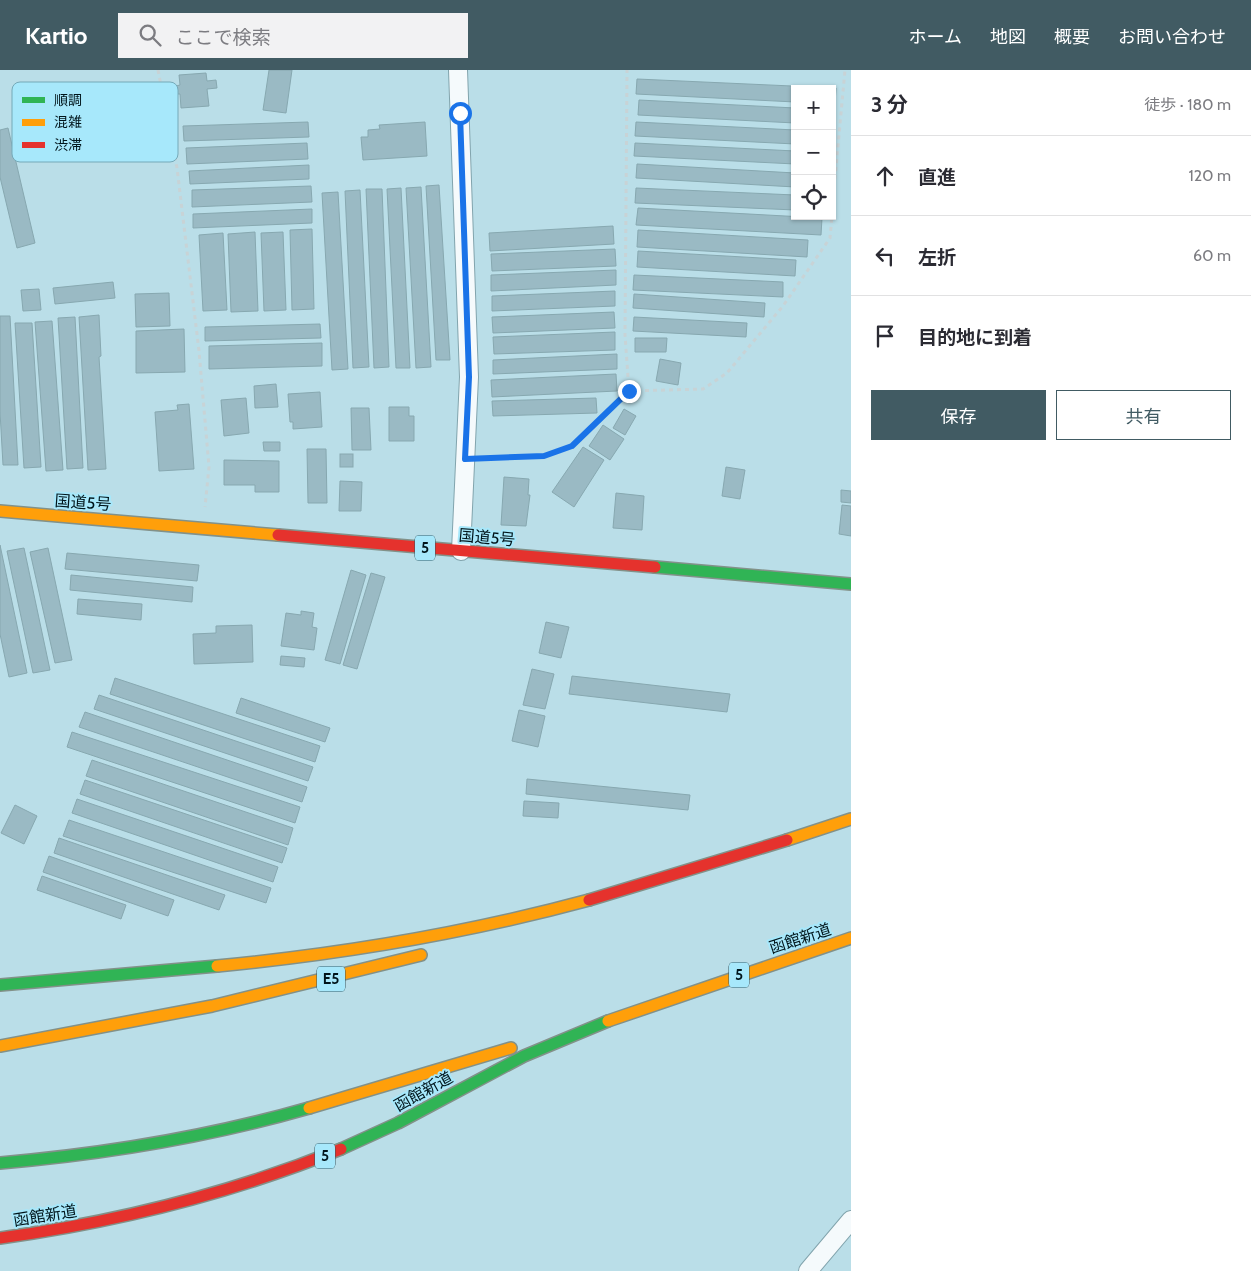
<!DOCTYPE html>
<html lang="ja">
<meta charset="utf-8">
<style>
:root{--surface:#fff;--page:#f2f2f3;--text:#2b2b33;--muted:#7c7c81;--line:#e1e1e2;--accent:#415b63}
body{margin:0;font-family:Cabin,"Noto Sans JP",sans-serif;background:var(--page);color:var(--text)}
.controls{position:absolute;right:15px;top:15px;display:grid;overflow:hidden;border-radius:0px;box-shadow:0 1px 4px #0004}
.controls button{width:45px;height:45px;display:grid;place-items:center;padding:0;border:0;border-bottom:1px solid var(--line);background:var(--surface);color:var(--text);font:25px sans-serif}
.stop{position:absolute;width:15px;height:15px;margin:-11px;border:4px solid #1a73e8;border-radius:50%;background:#fff}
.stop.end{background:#1a73e8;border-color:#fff;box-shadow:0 1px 5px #0008}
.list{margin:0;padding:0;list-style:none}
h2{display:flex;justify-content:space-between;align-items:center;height:65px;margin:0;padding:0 20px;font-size:21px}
h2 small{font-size:16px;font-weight:400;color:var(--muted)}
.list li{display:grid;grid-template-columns:32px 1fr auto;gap:15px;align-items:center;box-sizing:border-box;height:80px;padding:0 20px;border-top:1px solid var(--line)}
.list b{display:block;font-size:19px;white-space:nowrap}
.list em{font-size:16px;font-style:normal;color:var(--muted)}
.actions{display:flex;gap:10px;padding:15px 20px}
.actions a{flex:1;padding:11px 0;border:1px solid var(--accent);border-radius:0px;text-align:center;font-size:18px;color:var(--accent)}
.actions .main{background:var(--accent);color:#fff}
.icon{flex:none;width:28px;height:28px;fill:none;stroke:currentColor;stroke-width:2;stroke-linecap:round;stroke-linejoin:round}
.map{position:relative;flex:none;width:851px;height:1201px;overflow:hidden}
header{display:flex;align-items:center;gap:30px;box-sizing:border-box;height:70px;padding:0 25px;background:var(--accent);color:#fff}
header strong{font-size:24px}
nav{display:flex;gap:28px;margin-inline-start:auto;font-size:18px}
.search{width:350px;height:45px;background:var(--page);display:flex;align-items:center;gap:12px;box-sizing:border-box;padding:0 18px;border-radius:0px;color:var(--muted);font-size:19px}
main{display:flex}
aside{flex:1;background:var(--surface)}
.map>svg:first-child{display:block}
.building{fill:#9abac4;stroke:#87a8b0}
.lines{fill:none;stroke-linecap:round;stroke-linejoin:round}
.street-casing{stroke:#82a4ad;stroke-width:20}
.fast-casing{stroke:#829189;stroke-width:14}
.slow-casing{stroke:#829189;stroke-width:14}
.jam-casing{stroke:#829189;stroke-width:14}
.path{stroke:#c8d3d6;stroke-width:3;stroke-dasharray:4 4;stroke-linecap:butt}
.street{stroke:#f5fafc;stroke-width:18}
.fast{stroke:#30b455;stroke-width:11}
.slow{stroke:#ff9f0a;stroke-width:11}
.jam{stroke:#e5322d;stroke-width:11}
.route{stroke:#1a73e8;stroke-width:6}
.labels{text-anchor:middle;stroke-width:4;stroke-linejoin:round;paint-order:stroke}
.shield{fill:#a7e8fb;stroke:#32545e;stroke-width:1}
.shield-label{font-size:15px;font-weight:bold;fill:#00151b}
.street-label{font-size:16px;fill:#00151b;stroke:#a7e8fb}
.key{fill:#a7e8fb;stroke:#75a9b8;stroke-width:1}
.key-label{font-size:14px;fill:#00151b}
</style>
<header>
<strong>Kartio</strong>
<div class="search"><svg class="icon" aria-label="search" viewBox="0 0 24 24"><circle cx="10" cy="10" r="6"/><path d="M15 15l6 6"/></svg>ここで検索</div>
<nav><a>ホーム</a><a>地図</a><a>概要</a><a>お問い合わせ</a></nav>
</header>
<main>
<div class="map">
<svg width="851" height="1201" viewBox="0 0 851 1201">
<rect width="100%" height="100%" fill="#badee8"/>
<!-- building -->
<g class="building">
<path d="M269 0H292L286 43 263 40Z"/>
<path d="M206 3 207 11 216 10 217 18 207 19 209 36 181 38 180 24H176V16L180 15 179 5Z"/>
<path d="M637 9 836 18 835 34H832V19H795V32L636 24Z"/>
<path d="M639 30 795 38V53L638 45Z"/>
<path d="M308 52 309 67 184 71 183 56Z"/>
<path d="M425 52 427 86 363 90 361 67H368V60L380 59 379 55Z"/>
<path d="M636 52 795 60V74L635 66Z"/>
<path d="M8 58 35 173 17 178 0 107V60Z"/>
<path d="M307 73 308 89 187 94 186 78Z"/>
<path d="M635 73 795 81V94L634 86Z"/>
<path d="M637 94 795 103V117L636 108Z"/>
<path d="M309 95V109L190 114 189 101Z"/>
<path d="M439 115 450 290H436L426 116Z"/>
<path d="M311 116 312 132 192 137V120Z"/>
<path d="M421 117 431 297 416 298 406 118Z"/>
<path d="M401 118 410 298H396L387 119Z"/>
<path d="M636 118 795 125V140L635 133Z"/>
<path d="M366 119H382L389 297 374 298Z"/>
<path d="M360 120 369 297 353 298 345 121Z"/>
<path d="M338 122 348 299 332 300 322 123Z"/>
<path d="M638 138 822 148 821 165 636 155Z"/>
<path d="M312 139V153L193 158V144Z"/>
<path d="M613 156 614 174 490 181 489 163Z"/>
<path d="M312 159 314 239 292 240 290 160Z"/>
<path d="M638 160 808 170 807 187 637 177Z"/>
<path d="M255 162 258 241 231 242 228 164Z"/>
<path d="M283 162 286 240 264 241 261 163Z"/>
<path d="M223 163 227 240 203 241 199 165Z"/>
<path d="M615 179 616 196 492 201 491 184Z"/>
<path d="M638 181 796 190 795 206 637 197Z"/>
<path d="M616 200V215L491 221V205Z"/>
<path d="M634 205 783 212V227L633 220Z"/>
<path d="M113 212 115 228 55 234 53 218Z"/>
<path d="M39 219 41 240 23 241 21 220Z"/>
<path d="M615 221V236L492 241V226Z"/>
<path d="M169 223 170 256 136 257 135 224Z"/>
<path d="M634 224 765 233 764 247 633 238Z"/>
<path d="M614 242 615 258 493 263 492 247Z"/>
<path d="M99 245 101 286 99 287 106 399 88 400 79 247Z"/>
<path d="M0 246H10L18 395H3L0 342Z"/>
<path d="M75 247 83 398 67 399 58 248Z"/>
<path d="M634 247 747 253 746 267 633 261Z"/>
<path d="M52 251 63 400 46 401 35 252Z"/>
<path d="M15 253H32L41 397 24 398Z"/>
<path d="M320 254 321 268 205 271V257Z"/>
<path d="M184 259 185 302 136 303V261Z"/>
<path d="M615 262V280L494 284 493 267Z"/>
<path d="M635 268H667L666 282H635Z"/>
<path d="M322 273V296L209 299V276Z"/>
<path d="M617 284V299L493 304V290Z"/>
<path d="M660 289 681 293 678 315 656 311Z"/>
<path d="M616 304 617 321 492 327 491 310Z"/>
<path d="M276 314 278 337 255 338 254 316Z"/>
<path d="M320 322 322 357 293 359V352H290L288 324Z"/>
<path d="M246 328 249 363 224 366 221 330Z"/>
<path d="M596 328 597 343 493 346 492 331Z"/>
<path d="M189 334 194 399 159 401 155 342 178 340 177 335Z"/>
<path d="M389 337H409V346H414V371H389Z"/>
<path d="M351 338H369L371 380H352Z"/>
<path d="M624 339 636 346 625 365 613 358Z"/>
<path d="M603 355 624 369 610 390 589 376Z"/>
<path d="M263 372H280V381H264Z"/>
<path d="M583 377 604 390 574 437 552 422Z"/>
<path d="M307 379H326L327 433H308Z"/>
<rect x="340" y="384" width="13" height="13"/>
<path d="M224 390 279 391V422H255V415H224Z"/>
<path d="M726 397 745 400 740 429 722 426Z"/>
<path d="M504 407 529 409 528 425H530L526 456 501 455Z"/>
<path d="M340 411 362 412 361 441H339Z"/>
<path d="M841 420 851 421V433L841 432Z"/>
<path d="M616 423 644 426 642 460 613 458Z"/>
<path d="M842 435 851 436V466L839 464Z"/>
<path d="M0 475 27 603 9 607 0 564Z"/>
<path d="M24 478 50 600 33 603 7 481Z"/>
<path d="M48 478 72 590 55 593 30 482Z"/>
<path d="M67 483 199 495 197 511 65 499Z"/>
<path d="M351 500 366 505 340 594 325 590Z"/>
<path d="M371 503 385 507 357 599 343 595Z"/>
<path d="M71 505 193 517 192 532 70 520Z"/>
<path d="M78 529 142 534 141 550 77 544Z"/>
<path d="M301 541 314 543 312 557 317 558 314 580 281 576 286 543 301 545Z"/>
<path d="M546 552 569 557 561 588 539 583Z"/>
<path d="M252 555 253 592 194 594 193 564 216 563V556Z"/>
<path d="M281 586 305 588 304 597 280 595Z"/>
<path d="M532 599 554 604 545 639 523 635Z"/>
<path d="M572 606 730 624 727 642 569 624Z"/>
<path d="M115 608 320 676 315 692 110 624Z"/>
<path d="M99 625 313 697 308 711 94 639Z"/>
<path d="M241 628 330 658 325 672 236 643Z"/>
<path d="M519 640 545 646 538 677 512 671Z"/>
<path d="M85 642 307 717 302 732 79 657Z"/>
<path d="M72 662 300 737 295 753 67 677Z"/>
<path d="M92 690 293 758 288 775 86 706Z"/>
<path d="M527 709 690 725 688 740 526 724Z"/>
<path d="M85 710 287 778 282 793 80 724Z"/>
<path d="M77 729 278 797 273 812 72 743Z"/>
<path d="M524 731 559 733 558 748 523 746Z"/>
<path d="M15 735 37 746 24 774 1 763Z"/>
<path d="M69 750 271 818 266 833 63 766Z"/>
<path d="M59 768 225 825 219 840 54 783Z"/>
<path d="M49 786 174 830 168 846 43 802Z"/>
<path d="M42 806 126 835 121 849 37 820Z"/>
</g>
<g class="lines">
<!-- street casing -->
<g class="street-casing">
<g id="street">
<path d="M458 0 469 307 461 481"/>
<path d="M808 1201 851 1150"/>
</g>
</g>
<!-- fast casing -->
<g class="fast-casing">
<g id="fast">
<path d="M655 497 851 514"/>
<path d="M0 915 217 896"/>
<path d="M341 1079 398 1053 524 986 608 951"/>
<path d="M0 1093C105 1084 208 1067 309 1038"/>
</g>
</g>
<!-- slow casing -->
<g class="slow-casing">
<g id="slow">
<path d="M0 441 278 465"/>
<path d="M787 770 851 749"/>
<path d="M217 896C343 884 467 863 589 830"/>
<path d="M608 951 851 868"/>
<path d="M0 976 212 936 421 885"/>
<path d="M309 1038 511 978"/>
</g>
</g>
<!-- jam casing -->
<g class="jam-casing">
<g id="jam">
<path d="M278 465 655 497"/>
<path d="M589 830 787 770"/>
<path d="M0 1168C116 1152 232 1123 341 1079"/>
</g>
</g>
<!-- path -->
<g class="path">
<path d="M158 0 177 98 199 281 209 397 205 437"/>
<path d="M832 141 845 0"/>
<path d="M629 321 703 319 727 303 783 236 830 168 832 146"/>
<path d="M483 388 544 386 573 375 629 321 625 265 627 0"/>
</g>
<!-- street -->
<use href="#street" class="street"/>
<!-- fast -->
<use href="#fast" class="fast"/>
<!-- slow -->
<use href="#slow" class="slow"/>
<!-- jam -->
<use href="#jam" class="jam"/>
</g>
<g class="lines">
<!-- route -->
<path class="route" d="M460 43 469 307 465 389 544 386 572 376 629 321"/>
</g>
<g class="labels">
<!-- shield labels -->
<g class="shield">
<rect x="415" y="465.5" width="20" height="25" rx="4"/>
<rect x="729" y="892.5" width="20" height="25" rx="4"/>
<rect x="317" y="896.5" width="28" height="25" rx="4"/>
<rect x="315" y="1073.5" width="20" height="25" rx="4"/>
</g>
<g class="shield-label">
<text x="425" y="483">5</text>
<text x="739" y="910">5</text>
<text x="331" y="914">E5</text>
<text x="325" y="1091">5</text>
</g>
<!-- street labels -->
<g class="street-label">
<text transform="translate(83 432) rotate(4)" y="6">国道5号</text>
<text transform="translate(487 467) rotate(5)" y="6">国道5号</text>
<text transform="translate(800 868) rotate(-18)" y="6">函館新道</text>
<text transform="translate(423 1021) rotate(-29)" y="6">函館新道</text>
<text transform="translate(45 1145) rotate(-9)" y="6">函館新道</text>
</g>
</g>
<!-- legend -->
<rect x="12" y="12" width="166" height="80" rx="8" class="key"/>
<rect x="22" y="27" width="23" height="6" fill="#30b455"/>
<rect x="22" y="49" width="23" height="7" fill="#ff9f0a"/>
<rect x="22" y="72" width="23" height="6" fill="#e5322d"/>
<g class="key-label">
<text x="54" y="35">順調</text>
<text x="54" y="57">混雑</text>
<text x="54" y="80">渋滞</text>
</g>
</svg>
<div class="controls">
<button>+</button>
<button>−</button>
<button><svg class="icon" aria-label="locate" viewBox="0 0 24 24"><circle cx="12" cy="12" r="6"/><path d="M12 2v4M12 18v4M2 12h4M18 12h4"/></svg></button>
</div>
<div class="stop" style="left:460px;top:43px"></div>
<div class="stop end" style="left:629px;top:321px"></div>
</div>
<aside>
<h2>3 分<small>徒歩 · 180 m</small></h2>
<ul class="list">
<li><svg class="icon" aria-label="ahead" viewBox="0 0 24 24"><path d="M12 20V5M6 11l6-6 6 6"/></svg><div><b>直進</b></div><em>120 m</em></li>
<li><svg class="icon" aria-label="left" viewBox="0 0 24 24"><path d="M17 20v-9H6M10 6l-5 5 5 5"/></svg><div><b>左折</b></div><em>60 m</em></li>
<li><svg class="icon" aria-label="arrive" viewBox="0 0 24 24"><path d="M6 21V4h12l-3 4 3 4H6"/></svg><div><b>目的地に到着</b></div></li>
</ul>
<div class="actions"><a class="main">保存</a><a>共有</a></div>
</aside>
</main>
